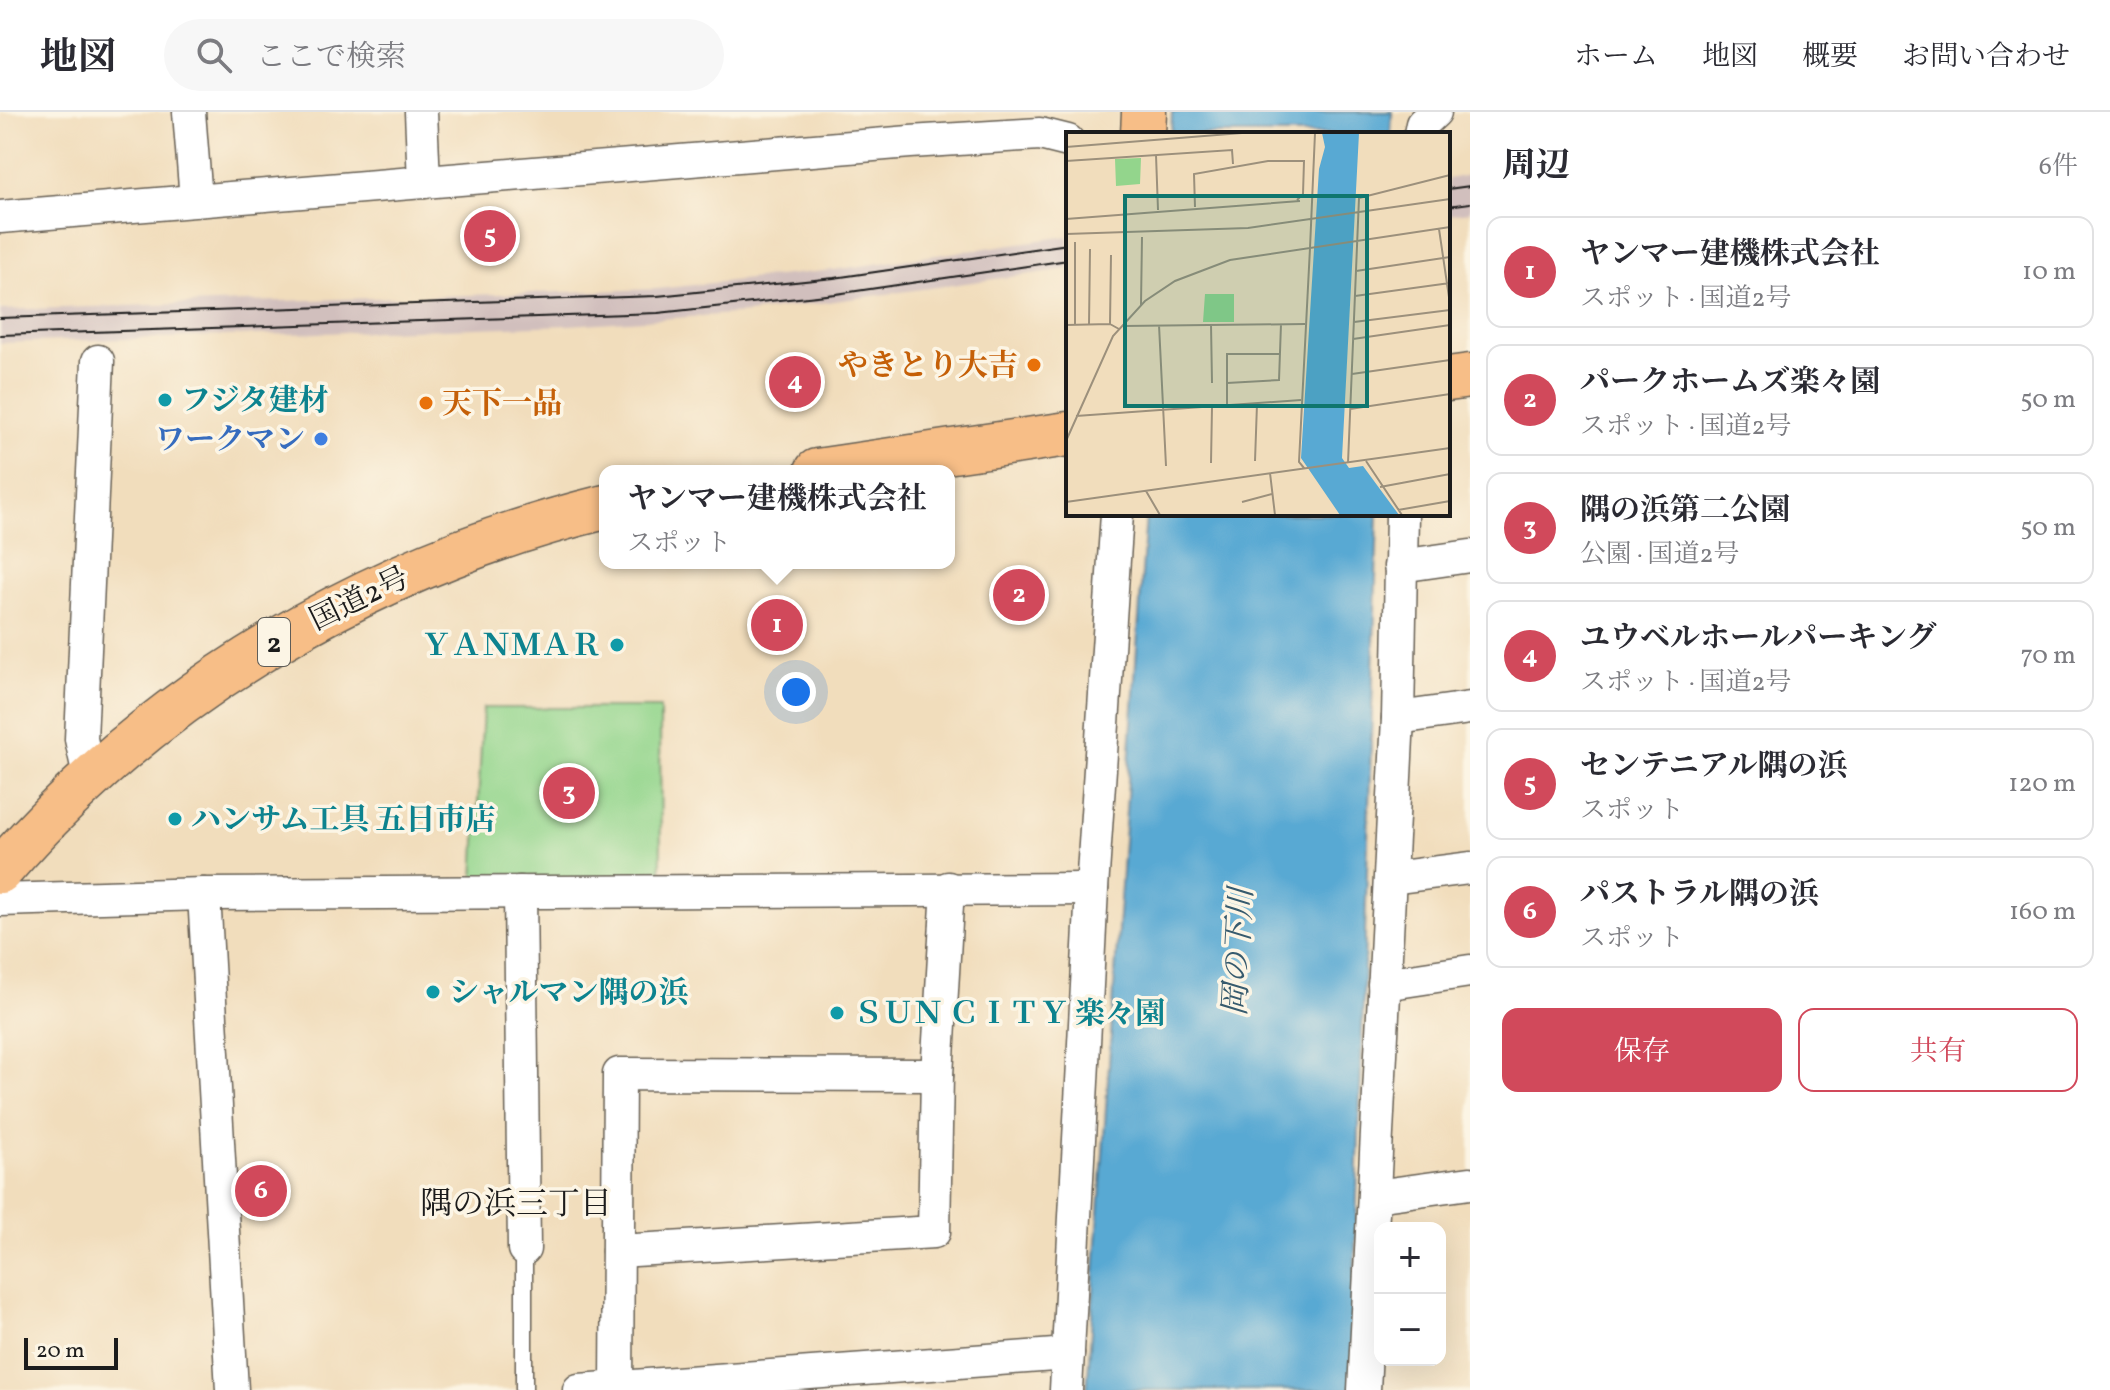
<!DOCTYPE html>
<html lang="ja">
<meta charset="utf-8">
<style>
:root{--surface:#fff;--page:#f7f7f7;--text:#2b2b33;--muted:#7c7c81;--line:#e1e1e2;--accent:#d1495b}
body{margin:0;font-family:Vollkorn,"Noto Serif JP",serif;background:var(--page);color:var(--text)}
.controls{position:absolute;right:24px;bottom:24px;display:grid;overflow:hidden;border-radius:16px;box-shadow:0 8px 32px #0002}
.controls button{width:72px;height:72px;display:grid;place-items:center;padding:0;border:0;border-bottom:2px solid var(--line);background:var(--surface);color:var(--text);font:40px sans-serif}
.scale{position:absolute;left:24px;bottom:20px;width:94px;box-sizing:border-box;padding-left:8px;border:4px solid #1c1c1c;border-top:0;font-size:22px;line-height:28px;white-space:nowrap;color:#1c1c1c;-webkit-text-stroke:6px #fcf5e5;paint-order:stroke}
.you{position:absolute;left:796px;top:580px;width:28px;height:28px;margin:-20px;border:6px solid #fff;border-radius:50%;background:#1a73e8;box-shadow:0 0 0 12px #1a73e833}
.badge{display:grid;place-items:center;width:52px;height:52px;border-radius:50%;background:var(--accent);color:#fff;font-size:26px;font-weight:700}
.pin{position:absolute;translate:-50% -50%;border:4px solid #fff;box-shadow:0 2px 8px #0006}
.popup{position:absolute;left:599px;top:353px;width:356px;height:104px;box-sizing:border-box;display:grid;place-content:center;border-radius:16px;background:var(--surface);filter:drop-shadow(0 2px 6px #0005);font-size:26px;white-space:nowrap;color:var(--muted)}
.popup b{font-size:30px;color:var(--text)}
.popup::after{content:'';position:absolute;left:50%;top:100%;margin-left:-16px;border:16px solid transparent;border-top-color:var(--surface)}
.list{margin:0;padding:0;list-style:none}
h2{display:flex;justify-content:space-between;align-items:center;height:104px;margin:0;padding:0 32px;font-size:34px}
h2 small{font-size:26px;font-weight:400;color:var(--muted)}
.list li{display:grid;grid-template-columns:52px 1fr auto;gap:24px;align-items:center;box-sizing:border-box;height:112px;margin:0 16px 16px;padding:0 16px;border:2px solid var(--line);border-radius:16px}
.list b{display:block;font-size:30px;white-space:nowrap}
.list p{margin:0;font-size:26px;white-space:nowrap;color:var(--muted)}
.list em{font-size:26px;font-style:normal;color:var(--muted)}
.actions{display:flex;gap:16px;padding:24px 32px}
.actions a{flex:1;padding:18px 0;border:2px solid var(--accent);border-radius:16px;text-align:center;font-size:28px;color:var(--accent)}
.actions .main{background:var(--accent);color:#fff}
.icon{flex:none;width:44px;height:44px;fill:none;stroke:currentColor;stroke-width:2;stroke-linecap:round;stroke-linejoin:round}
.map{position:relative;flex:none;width:1470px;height:1278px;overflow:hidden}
header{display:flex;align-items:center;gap:48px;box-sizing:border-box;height:112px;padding:0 40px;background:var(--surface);border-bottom:2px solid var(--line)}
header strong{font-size:38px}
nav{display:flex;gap:44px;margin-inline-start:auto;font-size:28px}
.search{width:560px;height:72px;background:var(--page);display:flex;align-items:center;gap:20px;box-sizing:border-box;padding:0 28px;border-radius:44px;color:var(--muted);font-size:30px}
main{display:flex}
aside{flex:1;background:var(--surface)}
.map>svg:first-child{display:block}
.industrial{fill:#d1bfbd}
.green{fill:#93d58c;stroke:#587854;stroke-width:2}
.water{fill:#58a9d3;stroke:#3a6278;stroke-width:2}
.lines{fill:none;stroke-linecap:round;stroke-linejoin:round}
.lane-casing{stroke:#676054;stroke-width:19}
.street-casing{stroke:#676054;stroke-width:35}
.primary-casing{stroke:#676054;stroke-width:47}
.highway-casing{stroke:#676054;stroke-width:47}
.lane{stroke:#fff;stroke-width:16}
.street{stroke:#fff;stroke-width:32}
.primary{stroke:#f7be87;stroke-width:44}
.highway{stroke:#f7be87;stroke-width:44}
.tram{stroke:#1c1c1c;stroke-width:2}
.food-dot{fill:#e8710a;stroke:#fcf5e5;stroke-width:3}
.culture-dot{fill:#0f9aa8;stroke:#fcf5e5;stroke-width:3}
.shop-dot{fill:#3f7fe0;stroke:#fcf5e5;stroke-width:3}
.labels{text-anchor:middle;stroke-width:7;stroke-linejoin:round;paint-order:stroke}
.shield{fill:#fcf5e5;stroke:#5f5d58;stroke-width:2}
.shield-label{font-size:28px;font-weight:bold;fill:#1c1c1c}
.food-label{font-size:30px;font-weight:bold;fill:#c56008;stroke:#fcf5e5;text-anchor:end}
.culture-label{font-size:30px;font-weight:bold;fill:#0d838f;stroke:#fcf5e5;text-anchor:start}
.shop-label{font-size:30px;font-weight:bold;fill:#366cbe;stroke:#fcf5e5;text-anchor:end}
.street-label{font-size:30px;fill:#1c1c1c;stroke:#fcf5e5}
.water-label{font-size:32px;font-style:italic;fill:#375b6e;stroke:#fcf5e5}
.neighbourhood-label{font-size:32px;fill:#1c1c1c;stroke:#fcf5e5}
.inset-road{fill:none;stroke:#9c907c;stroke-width:2}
.view{fill:#0f766e;fill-opacity:0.15;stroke:#0f766e;stroke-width:4}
.inset-edge{fill:none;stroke:#1c1c1c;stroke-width:4}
</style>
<header>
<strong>地図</strong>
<div class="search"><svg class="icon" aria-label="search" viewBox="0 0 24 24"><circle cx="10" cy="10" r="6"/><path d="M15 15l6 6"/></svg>ここで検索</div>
<nav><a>ホーム</a><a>地図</a><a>概要</a><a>お問い合わせ</a></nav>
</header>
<main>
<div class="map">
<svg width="1470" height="1278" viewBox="0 0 1470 1278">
<rect width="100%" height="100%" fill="#fcf5e5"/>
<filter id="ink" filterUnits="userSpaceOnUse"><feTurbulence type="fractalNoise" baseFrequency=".0125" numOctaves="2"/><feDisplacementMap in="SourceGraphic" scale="16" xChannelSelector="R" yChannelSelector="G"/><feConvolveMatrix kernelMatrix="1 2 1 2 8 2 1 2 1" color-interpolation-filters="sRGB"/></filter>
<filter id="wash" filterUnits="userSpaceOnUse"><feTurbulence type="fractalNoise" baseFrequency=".006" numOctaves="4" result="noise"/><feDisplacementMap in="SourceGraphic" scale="32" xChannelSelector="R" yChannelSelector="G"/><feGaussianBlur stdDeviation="1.8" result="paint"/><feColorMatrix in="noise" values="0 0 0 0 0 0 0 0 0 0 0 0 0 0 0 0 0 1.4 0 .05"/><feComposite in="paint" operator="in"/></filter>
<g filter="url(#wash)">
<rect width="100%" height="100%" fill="#f1ddbc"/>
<!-- industrial -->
<g class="industrial">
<path d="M1470 63V100L1448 103V67Z"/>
<path d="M1068 124V157L748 201 569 213 0 231V198L657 177 833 158Z"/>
</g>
<!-- green -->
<path class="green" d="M483 596H660L661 767 474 768Z"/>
<!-- water -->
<g class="water">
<path d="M1172 0H1392L1391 22H1171Z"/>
<path d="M1146 402H1378L1351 1278H1087Z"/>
</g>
</g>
<g filter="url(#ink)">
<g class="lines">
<!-- lane casing -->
<g class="lane-casing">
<path id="lane" d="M524 1137V1278"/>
</g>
<!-- street casing -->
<g class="street-casing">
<g id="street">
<path d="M189 0 196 88"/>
<path d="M421 0 424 70"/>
<path d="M1420 22 1422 12 1435 0"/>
<path d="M0 105 910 30 1040 22 1068 29"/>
<path d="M1400 454 1470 444"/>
<path d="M1398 606 1470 596"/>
<path d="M95 663 86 650 81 627 98 249"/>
<path d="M1391 766 1470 756"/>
<path d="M520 780 524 1137"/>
<path d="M204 782 232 1278"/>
<path d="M0 788 204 782 1092 777"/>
<path d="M1384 872 1470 859"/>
<path d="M1375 1084 1470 1071"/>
<path d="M618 1139 934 1120 937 963 948 776"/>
<path d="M617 1275 619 962 937 963"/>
<path d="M579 1278 1068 1242"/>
<path d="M1066 1278 1092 777 1117 402"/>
<path d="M1364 1278 1398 606 1402 402"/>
</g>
</g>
<!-- primary casing -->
<g class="primary-casing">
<path id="primary" d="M1143 22 1144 0"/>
</g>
<!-- highway casing -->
<g class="highway-casing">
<g id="highway">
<path d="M1448 267 1470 264"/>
<path d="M817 359 1068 322"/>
<path d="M0 759C156 578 373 452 605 395"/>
</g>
</g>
<!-- lane -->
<use href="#lane" class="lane"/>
<!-- street -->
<use href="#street" class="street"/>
<!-- primary -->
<use href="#primary" class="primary"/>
<!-- highway -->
<use href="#highway" class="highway"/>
<!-- tram -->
<g class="tram">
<path d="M1448 77 1470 74"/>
<path d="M1448 94 1470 91"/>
<path d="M0 206 657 184 834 166 1068 132"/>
<path d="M0 223 658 201 836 182 1068 148"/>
</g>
</g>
</g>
<!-- markers -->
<g class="food-dot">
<circle cx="1034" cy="253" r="8"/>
<circle cx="426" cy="291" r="8"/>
</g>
<g class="culture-dot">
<circle cx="165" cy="288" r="8"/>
<circle cx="617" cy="533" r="8"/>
<circle cx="175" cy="707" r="8"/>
<circle cx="433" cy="880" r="8"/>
<circle cx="837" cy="901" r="8"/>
</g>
<circle class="shop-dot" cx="321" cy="327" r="8"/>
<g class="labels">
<!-- shield labels -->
<rect class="shield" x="258" y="506" width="32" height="48" rx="6"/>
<g class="shield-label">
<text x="274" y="540">2</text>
</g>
<!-- food labels -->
<g class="food-label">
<text x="1018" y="263">やきとり大吉</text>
<text x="442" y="301" text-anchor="start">天下一品</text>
</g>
<!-- culture labels -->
<g class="culture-label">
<text x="181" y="298">フジタ建材</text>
<text x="601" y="543" text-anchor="end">ＹＡＮＭＡＲ</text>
<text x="191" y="717">ハンサム工具 五日市店</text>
<text x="449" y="890">シャルマン隅の浜</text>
<text x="853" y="911">ＳＵＮ ＣＩＴＹ 楽々園</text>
</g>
<!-- shop labels -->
<g class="shop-label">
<text x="305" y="337">ワークマン</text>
</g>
<!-- street labels -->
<g class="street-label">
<text transform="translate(359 486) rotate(-26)" y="10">国道2号</text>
</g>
<!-- water labels -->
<g class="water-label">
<text transform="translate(1237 840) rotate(-87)" y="11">岡の下川</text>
</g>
<!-- neighbourhood labels -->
<g class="neighbourhood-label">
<text x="516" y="1102">隅の浜三丁目</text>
</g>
</g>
<!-- overview -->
<g transform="translate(1066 20)">
<rect width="384" height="384" fill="#f1ddbc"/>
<path d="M75 26 74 52 50 54 49 27ZM139 162H168V190H137Z" fill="#93d58c"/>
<path d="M256 1H293L276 326 283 336 297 334 333 383H274L235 326 253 37 259 15Z" fill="#58a9d3"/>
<path class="inset-road" d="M0 15 176 1M90 23 92 78M0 29 166 18 167 32M129 75 128 42 202 29H238L237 62 231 68M0 87 234 69M373 97 384 172M0 102 182 96 384 67M244 116 249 1M45 123 44 192 53 197M290 139 384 125M289 164 384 151M75 173 76 105M288 190 384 178M145 192 146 251M0 193 44 192M9 193V110M23 193 24 117M93 193 100 334M57 194 239 192M287 207 384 193M286 242 384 228M161 251 213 248 215 192M161 274V222H213M284 277 384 262M10 284 235 268M0 309 47 204 79 169 109 149 164 128 384 95M189 329 191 272M300 329 336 383M145 331 146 275M282 331 293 66 384 43M238 336 233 330 244 116M204 341 209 383M314 355 384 342M80 359 94 383M0 370 384 316M176 370 206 362M332 378 384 369"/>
<path class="view" d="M59 64H301V274H59Z"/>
<rect width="384" height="384" class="inset-edge"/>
</g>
</svg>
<div class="controls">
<button>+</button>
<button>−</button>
</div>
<div class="scale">20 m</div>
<div class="you"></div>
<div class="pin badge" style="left:777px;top:513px">1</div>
<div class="popup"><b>ヤンマー建機株式会社</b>スポット</div>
<div class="pin badge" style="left:1019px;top:483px">2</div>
<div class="pin badge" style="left:569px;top:681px">3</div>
<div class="pin badge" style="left:795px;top:270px">4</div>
<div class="pin badge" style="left:490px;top:124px">5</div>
<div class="pin badge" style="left:261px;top:1079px">6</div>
</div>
<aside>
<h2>周辺<small>6件</small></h2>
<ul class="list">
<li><span class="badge">1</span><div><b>ヤンマー建機株式会社</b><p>スポット · 国道2号</p></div><em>10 m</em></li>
<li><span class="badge">2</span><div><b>パークホームズ楽々園</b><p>スポット · 国道2号</p></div><em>50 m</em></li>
<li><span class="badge">3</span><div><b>隅の浜第二公園</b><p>公園 · 国道2号</p></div><em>50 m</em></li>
<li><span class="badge">4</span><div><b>ユウベルホールパーキング</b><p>スポット · 国道2号</p></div><em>70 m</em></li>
<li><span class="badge">5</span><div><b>センテニアル隅の浜</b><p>スポット</p></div><em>120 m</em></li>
<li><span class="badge">6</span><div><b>パストラル隅の浜</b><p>スポット</p></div><em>160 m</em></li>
</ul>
<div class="actions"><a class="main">保存</a><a>共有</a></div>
</aside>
</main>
